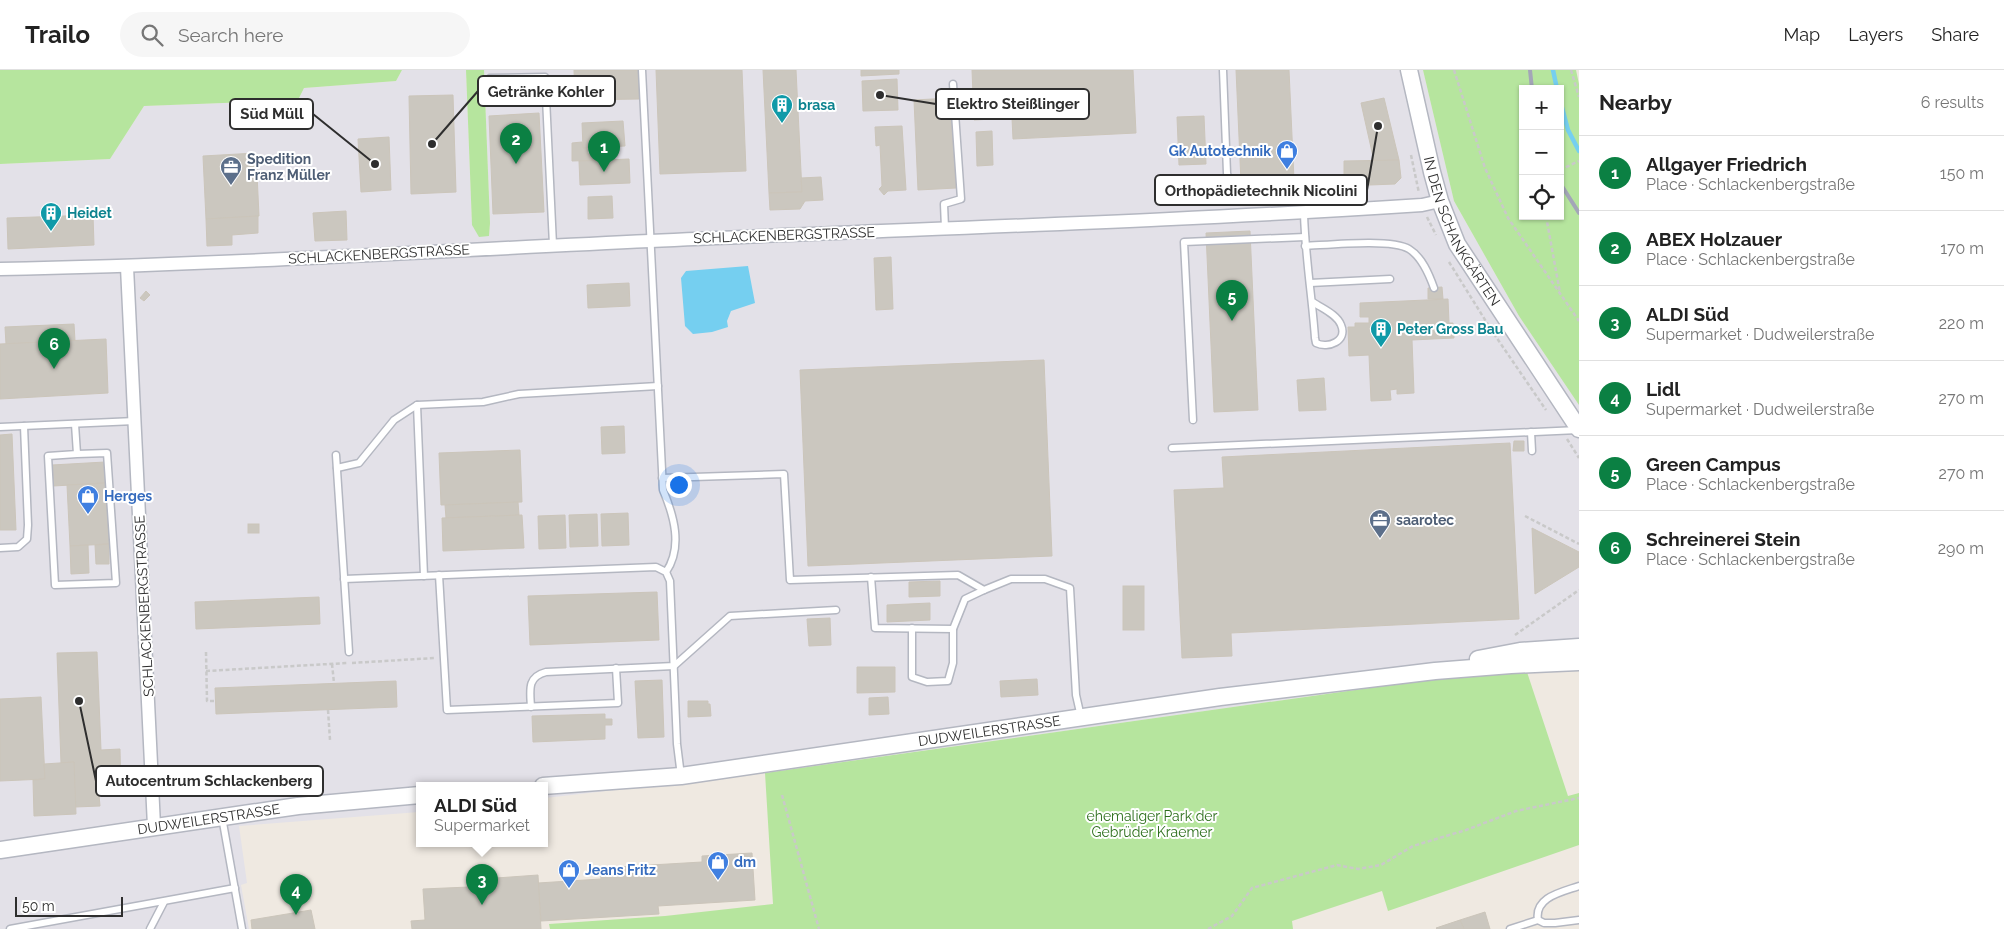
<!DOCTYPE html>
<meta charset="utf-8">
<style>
:root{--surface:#fff;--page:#f6f6f6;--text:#222;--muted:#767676;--line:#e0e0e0;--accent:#0b8043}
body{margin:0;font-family:Raleway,sans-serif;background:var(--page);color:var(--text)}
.controls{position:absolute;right:15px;top:15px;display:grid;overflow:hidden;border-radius:0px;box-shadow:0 1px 4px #0004}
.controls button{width:45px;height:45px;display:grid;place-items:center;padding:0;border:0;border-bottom:1px solid var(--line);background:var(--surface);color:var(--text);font:25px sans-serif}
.scale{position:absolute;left:15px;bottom:12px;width:108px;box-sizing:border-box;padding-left:5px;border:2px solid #2e2e2e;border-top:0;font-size:14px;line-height:18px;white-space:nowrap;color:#2e2e2e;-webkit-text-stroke:4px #fff;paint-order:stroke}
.you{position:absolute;left:678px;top:414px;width:18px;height:18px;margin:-12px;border:4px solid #fff;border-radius:50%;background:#1a73e8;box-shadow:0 0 0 8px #1a73e833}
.badge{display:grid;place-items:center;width:32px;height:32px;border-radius:50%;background:var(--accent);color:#fff;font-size:16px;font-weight:700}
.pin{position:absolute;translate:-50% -41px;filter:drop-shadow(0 1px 2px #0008)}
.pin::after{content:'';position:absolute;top:26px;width:18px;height:15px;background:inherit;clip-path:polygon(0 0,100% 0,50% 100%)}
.popup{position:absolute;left:416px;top:712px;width:132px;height:65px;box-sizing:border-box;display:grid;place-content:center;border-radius:0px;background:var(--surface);filter:drop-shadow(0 1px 4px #0005);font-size:16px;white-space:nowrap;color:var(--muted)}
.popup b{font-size:19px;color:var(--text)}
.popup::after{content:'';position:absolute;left:50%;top:100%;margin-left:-10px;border:10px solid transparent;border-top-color:var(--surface)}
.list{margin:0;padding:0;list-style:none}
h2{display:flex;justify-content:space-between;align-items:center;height:65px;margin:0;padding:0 20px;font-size:21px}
h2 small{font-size:16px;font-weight:400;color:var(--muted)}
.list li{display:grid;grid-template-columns:32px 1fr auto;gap:15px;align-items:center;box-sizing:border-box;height:75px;padding:0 20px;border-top:1px solid var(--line)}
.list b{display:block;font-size:19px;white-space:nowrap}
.list p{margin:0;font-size:16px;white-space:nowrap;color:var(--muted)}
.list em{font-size:16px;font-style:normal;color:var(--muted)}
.icon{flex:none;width:28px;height:28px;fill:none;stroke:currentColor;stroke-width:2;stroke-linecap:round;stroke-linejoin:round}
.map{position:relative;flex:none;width:1579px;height:859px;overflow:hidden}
header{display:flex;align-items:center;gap:30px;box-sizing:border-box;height:70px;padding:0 25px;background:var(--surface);border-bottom:1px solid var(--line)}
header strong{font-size:24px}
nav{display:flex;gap:28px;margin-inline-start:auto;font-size:18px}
.search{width:350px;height:45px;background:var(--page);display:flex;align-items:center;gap:12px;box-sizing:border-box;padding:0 18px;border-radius:28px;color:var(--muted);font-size:19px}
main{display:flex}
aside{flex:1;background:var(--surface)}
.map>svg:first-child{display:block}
.industrial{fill:#e3e1e8}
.green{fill:#b6e59e;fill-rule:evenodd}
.water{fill:#75cff0}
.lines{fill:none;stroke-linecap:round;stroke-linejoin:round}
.stream{stroke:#75cff0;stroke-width:4.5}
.building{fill:#cbc7bf;stroke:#cbc5ba}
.lane-casing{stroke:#b4b7c1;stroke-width:9}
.street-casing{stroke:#b4b7c1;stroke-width:15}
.secondary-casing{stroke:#b4b7c1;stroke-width:19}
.path{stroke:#c9c9c9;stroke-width:2.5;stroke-dasharray:4 2.5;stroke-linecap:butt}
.lane{stroke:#fff;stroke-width:6}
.street{stroke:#fff;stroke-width:12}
.secondary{stroke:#fff;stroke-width:16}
.rail{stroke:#a3a6b8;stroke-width:4}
.labels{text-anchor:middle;stroke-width:4;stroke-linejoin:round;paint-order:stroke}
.culture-label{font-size:14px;font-weight:bold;fill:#0d838f;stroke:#fff;text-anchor:start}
.shop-label{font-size:14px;font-weight:bold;fill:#366cbe;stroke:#fff;text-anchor:start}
.service-label{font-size:14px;font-weight:bold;fill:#4e5e75;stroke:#fff;text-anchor:start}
.street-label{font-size:14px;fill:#2e2e2e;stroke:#fff}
.park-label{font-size:14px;fill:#2c6e1b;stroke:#fff}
.leader{fill:none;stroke:#2e2e2e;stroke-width:2}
.callout-dot{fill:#2e2e2e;stroke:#fff;stroke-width:2}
.callout{fill:#fff;stroke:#2e2e2e;stroke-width:2}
.callout-label{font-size:15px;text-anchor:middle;font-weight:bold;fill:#2e2e2e}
</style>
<header>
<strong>Trailo</strong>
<div class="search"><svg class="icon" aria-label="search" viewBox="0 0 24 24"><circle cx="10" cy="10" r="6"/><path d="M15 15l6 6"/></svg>Search here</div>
<nav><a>Map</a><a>Layers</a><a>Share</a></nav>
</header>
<main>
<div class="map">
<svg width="1579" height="859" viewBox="0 0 1579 859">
<rect width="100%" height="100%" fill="#efe9e1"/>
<!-- industrial -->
<path class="industrial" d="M402 0H466L472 155 489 166 490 153 484 0H1423L1454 131 1519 246 1579 335V597L1525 596 765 703 545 728 544 716H420L419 742 239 756 247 813 241 815 249 859H0V94L110 89 144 36 298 30 304 18 396 11Z"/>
<!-- green -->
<g class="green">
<path d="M0 0H402L396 11 304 18 298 30 144 36 110 89 0 94Z"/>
<path d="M466 0H484L490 153 489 166 479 167 472 155Z"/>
<path d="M1423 0H1576L1579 14V335L1519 246 1454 131ZM1523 19H1560V146H1523Z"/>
<path d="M1525 596 1568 726 1579 723V775L1388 841 1382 821 1292 851 1293 859H550L549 854 665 846 773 834 765 703Z"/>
</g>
<!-- water -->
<path class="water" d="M748 196 755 233 731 241 727 251 728 257 712 262 693 264 685 256 681 208 686 201Z"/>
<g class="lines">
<!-- stream -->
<g class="stream">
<path d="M1553 0 1557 19"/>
<path d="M1560 30 1568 60 1579 81"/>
</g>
</g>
<!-- building -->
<g class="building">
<path d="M574 0H639V29L575 30Z"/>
<path d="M656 0H742L746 101 660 104Z"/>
<path d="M763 0H796L802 122 769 123Z"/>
<path d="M861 0H899V4L861 6Z"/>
<path d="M972 0H1133L1136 63 1013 69 1012 48 974 50Z"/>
<path d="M1236 0H1289L1294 110 1241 112Z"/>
<path d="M897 9 898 40 863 41 862 11Z"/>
<path d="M453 25 456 122 411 124 409 26Z"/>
<path d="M951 28 956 118 918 120 914 30Z"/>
<path d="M1384 28 1399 90 1374 91 1361 33Z"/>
<path d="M539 43 544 142 493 144 489 46Z"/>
<path d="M1204 46 1206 94 1179 95 1177 47Z"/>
<path d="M623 51 625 76 583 78 582 53Z"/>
<path d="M902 56 906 120 888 121 884 125 879 119 882 116 880 75 876 76 875 57Z"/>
<path d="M992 61 993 95 977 96 976 62Z"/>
<path d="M389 67 391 120 361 122 358 69Z"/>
<path d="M582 72 583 78H587L588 84 602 83 603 90 572 91V73Z"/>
<path d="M256 83 259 146 206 149 203 86Z"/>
<path d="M629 89 630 113 580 115 579 91Z"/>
<path d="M1399 90 1401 108 1395 114 1344 116V91Z"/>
<path d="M821 107 823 130 805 131 800 139 770 140 769 123 802 122 801 108Z"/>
<path d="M612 126 613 148 588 149V127Z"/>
<path d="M346 141 347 170 315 171 313 143Z"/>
<path d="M93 145 94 175 8 179 7 148Z"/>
<path d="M258 146V163L232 165V175L207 176 206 149Z"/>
<path d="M1250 161 1258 340 1214 342 1206 163Z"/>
<path d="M891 187 893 239 876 240 874 188Z"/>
<path d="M629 213 630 236 588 238 587 215Z"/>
<path d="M1442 217 1443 229H1428V218Z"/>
<path d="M146 221 150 225 144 231 140 228Z"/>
<path d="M1448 229 1449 253H1453L1454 268 1412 270 1414 323 1397 324V319L1390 320 1391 330 1371 331 1369 285 1349 286 1348 257H1355V253H1369V247H1360V233Z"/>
<path d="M74 254 75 271 6 274 5 257Z"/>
<path d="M106 269 108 323 0 329V274Z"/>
<path d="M1044 290 1052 486 808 496 800 300Z"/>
<path d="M1324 308 1326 340 1299 341 1297 310Z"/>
<path d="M624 356 625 383 602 384 601 357Z"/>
<path d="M12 364 16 460H0V365Z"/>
<path d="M1514 371H1524V381H1513Z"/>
<path d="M1510 373 1519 549 1231 563 1232 586 1182 588 1174 420 1224 418 1222 387Z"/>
<path d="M520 380 522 432 441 435 439 383Z"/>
<path d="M105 392 106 413 53 416 52 395Z"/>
<path d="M106 413 109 474 70 476 67 415Z"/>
<path d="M518 432 519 445 446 448 445 435Z"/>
<path d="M628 443 629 475 602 476 601 444Z"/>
<path d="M597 444 598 476 570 477 569 445Z"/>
<path d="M522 445 524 478 443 481 442 448Z"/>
<path d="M565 445 566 478 539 479 538 446Z"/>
<rect x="248" y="454" width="11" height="9"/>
<path d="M1532 458 1579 482V497L1535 524Z"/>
<path d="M109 474V494H96L95 475Z"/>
<path d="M88 475 89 503 71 504 70 476Z"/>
<path d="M940 511V526L909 527V512Z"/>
<rect x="1123" y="516" width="21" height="44"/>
<path d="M657 522 659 570 530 575 528 526Z"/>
<path d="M319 527 320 554 196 559 195 532Z"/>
<path d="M930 533V550L887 552V535Z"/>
<path d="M830 548 831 575 809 576 807 549Z"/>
<path d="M97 582 101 680 120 679 121 724 99 725 100 736 75 737 74 692 61 693 57 583Z"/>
<path d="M857 597H895V622L857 623Z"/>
<path d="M1037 609 1038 625 1001 627 1000 611Z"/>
<path d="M662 610 664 667 638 668 635 611Z"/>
<path d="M396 611 397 637 216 644 215 618Z"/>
<path d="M41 627 45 709 0 711V629Z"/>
<path d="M888 627 889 644 869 645V628Z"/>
<path d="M688 631H708V634H710L711 646 688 647Z"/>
<path d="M605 644V649H612V655H605V669L533 672 532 646Z"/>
<path d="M74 692 76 744 34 746 33 710 45 709 44 694Z"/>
<path d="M752 783 755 830 658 836 659 844 541 851 538 813 601 809 600 798 702 792V786Z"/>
<path d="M538 805 541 859H412L411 851 425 850 423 819 469 817V810Z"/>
<path d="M311 840 315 859H252L251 850Z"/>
<path d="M1485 842 1490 859H1464L1460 850Z"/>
<path d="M1460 850 1464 859H1437L1436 858Z"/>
</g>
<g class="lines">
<!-- lane casing -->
<g class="lane-casing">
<g id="lane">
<path d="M642 0 663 420C674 446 683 477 666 502"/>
<path d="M1223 0 1227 103C1229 114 1232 117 1243 120L1308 118 1310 143"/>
<path d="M490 8 545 7 553 175"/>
<path d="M1304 143C1305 185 1312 226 1315 268L1316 273C1328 279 1348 271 1341 255 1337 244 1321 238 1313 232"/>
<path d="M945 158 944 134 961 129 953 14"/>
<path d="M1305 176C1327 175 1392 168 1409 179 1422 187 1429 204 1434 218"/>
<path d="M1310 213 1390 209"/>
<path d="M417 335 424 506"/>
<path d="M1193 350 1184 172 1305 167"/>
<path d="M75 354 77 384 48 386 55 515 116 513 107 383 77 384"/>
<path d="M0 357 135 351"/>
<path d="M1531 362 1532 381"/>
<path d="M1172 378 1578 360"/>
<path d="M336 385 349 582"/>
<path d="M337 398 359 393 394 350 417 335 483 332 519 324 658 316"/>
<path d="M662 408 784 404 790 510 958 505 984 520 1011 509H1045L1070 518 1076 625 1081 647"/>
<path d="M0 478 18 477 27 469 28 455 24 356"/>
<path d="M439 505 447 640 618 633 616 598"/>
<path d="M871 507 875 558 953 559"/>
<path d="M344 509 656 497 666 502 670 511 677 674 681 706"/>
<path d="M912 558V607L927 612 948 611 953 593V559L965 529 984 520"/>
<path d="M531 637C530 620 527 607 546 602L674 596 730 546 836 540"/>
<path d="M222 747 242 859"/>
<path d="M1579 816C1562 822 1534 827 1538 850L1544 853H1555L1579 850"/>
<path d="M10 859 235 818"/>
<path d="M150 859 164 832"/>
<path d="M1510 859 1538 850"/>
</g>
</g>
<!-- street casing -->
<g class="street-casing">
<g id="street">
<path d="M127 197 154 756"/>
<path d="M0 199C217 195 433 181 650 171 907 159 1165 152 1422 135L1440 131"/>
</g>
</g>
<!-- secondary casing -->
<g class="secondary-casing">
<g id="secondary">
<path id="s1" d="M1409 0 1432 102 1440 131 1457 174 1579 359"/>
<path d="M1478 589 1520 581 1579 577"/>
<path id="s2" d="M543 716 681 706 1220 627 1435 601 1511 595 1579 592"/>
<path id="s3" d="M0 780 298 736 420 725"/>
</g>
</g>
<!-- path -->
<g class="path">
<path d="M1454 0 1485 98 1508 148 1579 251"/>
<path d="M1571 0 1579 27"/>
<path d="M1411 85 1419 123"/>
<path d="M1560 100 1579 91"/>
<path d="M1546 146 1560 223"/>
<path d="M1427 147 1436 165"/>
<path d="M1449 192 1492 261 1546 340"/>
<path d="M1567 369 1579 388"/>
<path d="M1525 446 1579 474"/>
<path d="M1515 565 1579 520"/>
<path d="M206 582 207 631H215"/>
<path d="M352 593 434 588"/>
<path d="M332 594 334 613"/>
<path d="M206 601 347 593"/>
<path d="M328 640 330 670"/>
<path d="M782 725 819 859"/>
<path d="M1208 859 1232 846 1252 818 1337 795 1358 799 1381 795 1413 776 1466 760 1516 741 1579 728"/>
</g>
<!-- lane -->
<use href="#lane" class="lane"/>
<!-- street -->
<use href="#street" class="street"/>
<!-- secondary -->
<use href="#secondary" class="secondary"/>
<!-- rail -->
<g class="rail">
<path d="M1530 0 1532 19"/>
<path d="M1560 113 1579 143"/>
</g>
</g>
<!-- icons -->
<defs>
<g id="building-pin" transform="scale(1.125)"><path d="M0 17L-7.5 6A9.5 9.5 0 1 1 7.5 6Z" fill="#0f9aa8" stroke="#fff"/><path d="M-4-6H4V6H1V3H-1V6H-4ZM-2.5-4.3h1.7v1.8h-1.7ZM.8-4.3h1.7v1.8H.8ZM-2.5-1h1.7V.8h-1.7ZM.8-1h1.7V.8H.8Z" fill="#fff"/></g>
<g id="shop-pin" transform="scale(1.125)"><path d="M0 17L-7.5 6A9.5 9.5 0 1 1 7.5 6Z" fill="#3f7fe0" stroke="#fff"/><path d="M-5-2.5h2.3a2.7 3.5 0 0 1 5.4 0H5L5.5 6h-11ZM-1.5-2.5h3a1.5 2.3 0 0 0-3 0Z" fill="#fff"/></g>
<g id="office-pin" transform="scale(1.125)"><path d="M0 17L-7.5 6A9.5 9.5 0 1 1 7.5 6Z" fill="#5c6f8a" stroke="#fff"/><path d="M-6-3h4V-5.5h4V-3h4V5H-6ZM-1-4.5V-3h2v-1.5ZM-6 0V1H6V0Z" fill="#fff"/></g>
</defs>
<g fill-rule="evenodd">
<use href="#building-pin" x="782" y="35"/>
<use href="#shop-pin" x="1287" y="81"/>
<use href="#office-pin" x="231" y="97"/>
<use href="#building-pin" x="51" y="143"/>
<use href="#building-pin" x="1381" y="259"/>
<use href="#shop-pin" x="88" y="426"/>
<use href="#office-pin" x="1380" y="450"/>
<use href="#shop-pin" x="718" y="792"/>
<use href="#shop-pin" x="569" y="800"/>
</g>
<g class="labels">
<!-- culture labels -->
<g class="culture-label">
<text x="798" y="40">brasa</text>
<text x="67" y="148">Heidet</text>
<text x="1397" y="264">Peter Gross Bau</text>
</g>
<!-- shop labels -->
<g class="shop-label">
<text x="1271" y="86" text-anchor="end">Gk Autotechnik</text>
<text x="104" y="431">Herges</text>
<text x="734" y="797">dm</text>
<text x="585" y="805">Jeans Fritz</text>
</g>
<!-- service labels -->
<g class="service-label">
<text x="247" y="94">Spedition<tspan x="247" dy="16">Franz Müller</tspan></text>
<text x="1396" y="455">saarotec</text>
</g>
<!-- street labels -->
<g class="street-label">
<text dy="5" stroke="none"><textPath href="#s1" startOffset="171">IN DEN SCHANKGÄRTEN</textPath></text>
<text transform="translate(784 165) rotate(-2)" y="5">SCHLACKENBERGSTRASSE</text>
<text transform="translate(379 184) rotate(-3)" y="5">SCHLACKENBERGSTRASSE</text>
<text transform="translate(144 536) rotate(-93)" y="5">SCHLACKENBERGSTRASSE</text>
<text dy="5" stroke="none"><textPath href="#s2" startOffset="450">DUDWEILERSTRASSE</textPath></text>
<text dy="5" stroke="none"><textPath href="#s3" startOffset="211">DUDWEILERSTRASSE</textPath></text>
</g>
<!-- park labels -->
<g class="park-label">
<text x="1152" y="751">ehemaliger Park der<tspan x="1152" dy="16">Gebrüder Kraemer</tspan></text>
</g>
</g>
<!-- callouts -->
<path class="leader" d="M432 74L478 21M880 25L936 34M375 94L313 44M1378 56L1367 120M79 631L96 711"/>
<g class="callout-dot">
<circle cx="432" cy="74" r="5"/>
<circle cx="880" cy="25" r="5"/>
<circle cx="375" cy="94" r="5"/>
<circle cx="1378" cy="56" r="5"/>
<circle cx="79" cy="631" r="5"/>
</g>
<g class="callout">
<rect x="478" y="6" width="137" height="30" rx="5"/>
<rect x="936" y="19" width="153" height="30" rx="5"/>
<rect x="230" y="29" width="83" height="30" rx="5"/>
<rect x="1155" y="105" width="212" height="30" rx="5"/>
<rect x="96" y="696" width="227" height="30" rx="5"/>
</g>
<g class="callout-label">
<text x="546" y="27">Getränke Kohler</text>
<text x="1013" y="39">Elektro Steißlinger</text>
<text x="272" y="49">Süd Müll</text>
<text x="1261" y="126">Orthopädietechnik Nicolini</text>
<text x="209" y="716">Autocentrum Schlackenberg</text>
</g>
</svg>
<div class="controls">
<button>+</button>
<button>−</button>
<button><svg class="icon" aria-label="locate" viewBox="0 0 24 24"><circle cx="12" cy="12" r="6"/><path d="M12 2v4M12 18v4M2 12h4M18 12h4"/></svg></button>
</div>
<div class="scale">50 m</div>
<div class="you"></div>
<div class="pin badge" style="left:604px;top:102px">1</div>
<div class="pin badge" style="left:516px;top:94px">2</div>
<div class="pin badge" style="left:482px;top:835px">3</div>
<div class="popup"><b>ALDI Süd</b>Supermarket</div>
<div class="pin badge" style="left:296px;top:845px">4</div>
<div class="pin badge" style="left:1232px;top:251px">5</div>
<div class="pin badge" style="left:54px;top:299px">6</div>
</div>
<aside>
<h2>Nearby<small>6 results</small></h2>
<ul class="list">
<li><span class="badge">1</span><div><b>Allgayer Friedrich</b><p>Place · Schlackenbergstraße</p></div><em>150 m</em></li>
<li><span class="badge">2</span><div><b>ABEX Holzauer</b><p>Place · Schlackenbergstraße</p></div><em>170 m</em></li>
<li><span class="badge">3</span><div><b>ALDI Süd</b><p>Supermarket · Dudweilerstraße</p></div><em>220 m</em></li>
<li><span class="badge">4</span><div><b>Lidl</b><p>Supermarket · Dudweilerstraße</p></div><em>270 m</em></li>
<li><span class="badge">5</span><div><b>Green Campus</b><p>Place · Schlackenbergstraße</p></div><em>270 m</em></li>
<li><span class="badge">6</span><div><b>Schreinerei Stein</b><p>Place · Schlackenbergstraße</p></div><em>290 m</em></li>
</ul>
</aside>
</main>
